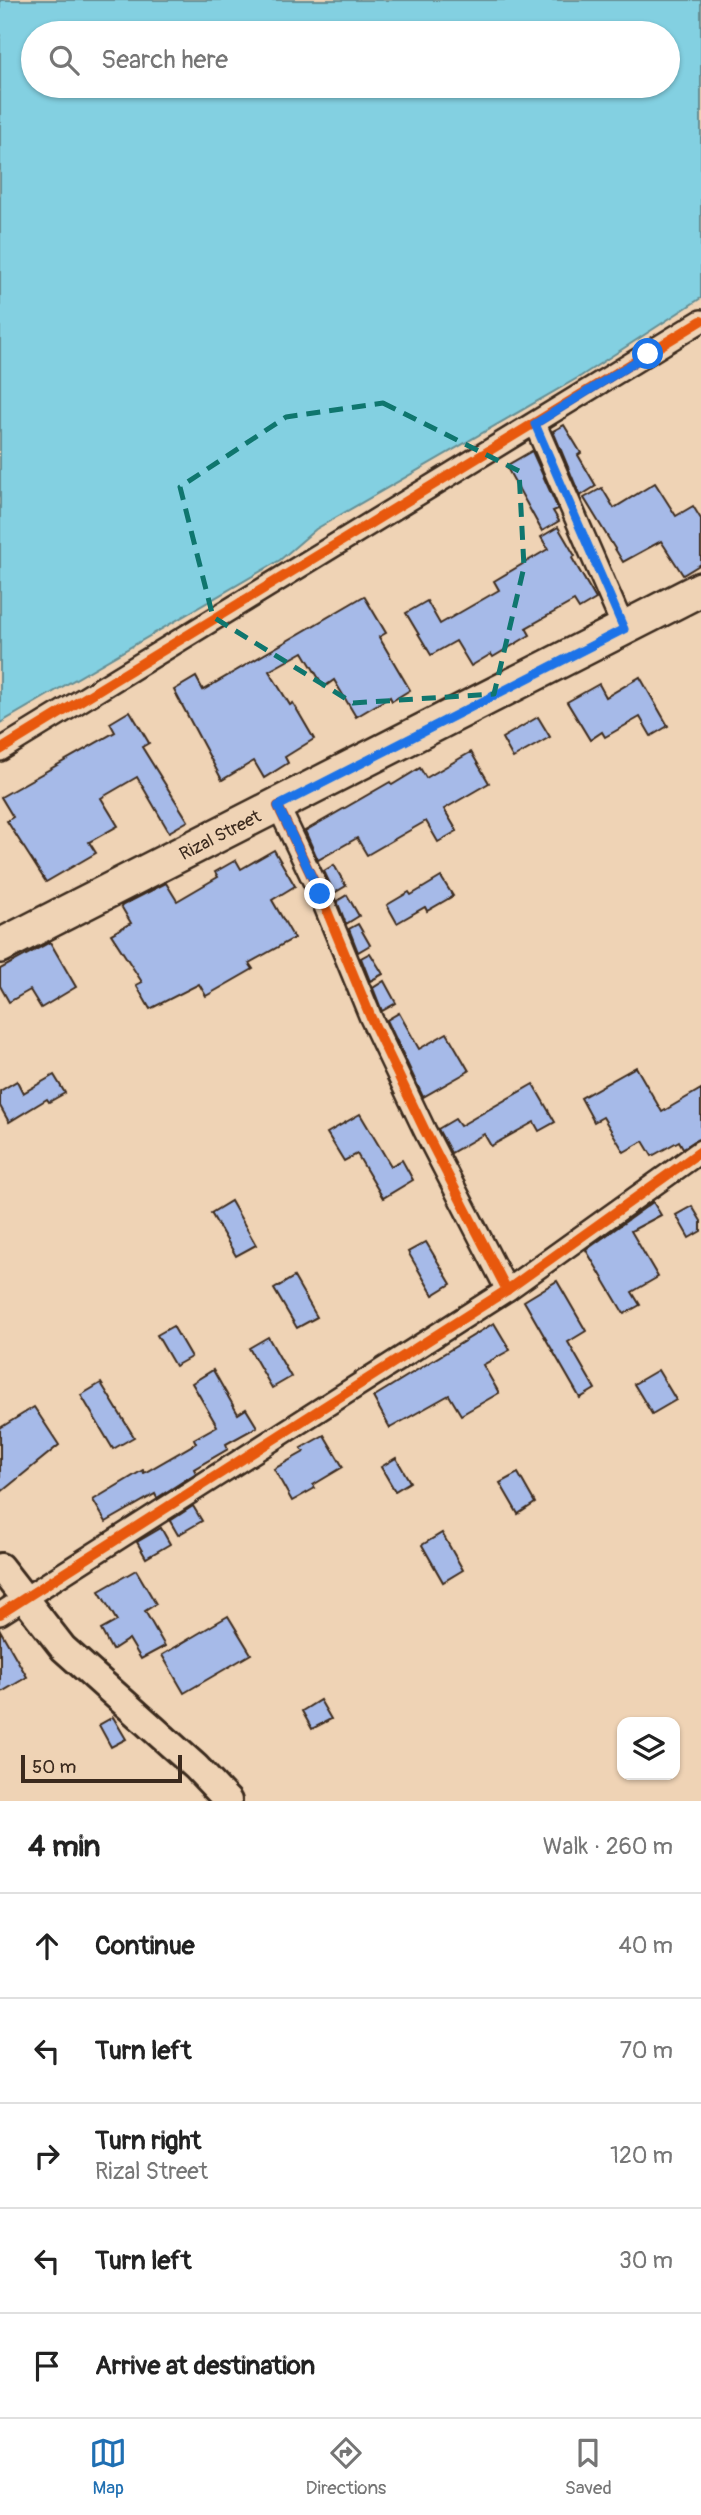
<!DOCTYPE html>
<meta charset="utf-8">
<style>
:root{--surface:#fff;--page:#f2f2f2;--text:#222;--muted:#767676;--line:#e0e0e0;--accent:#1f6fb2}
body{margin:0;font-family:Pangolin,sans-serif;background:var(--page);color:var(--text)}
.controls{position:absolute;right:21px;bottom:21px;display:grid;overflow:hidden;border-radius:14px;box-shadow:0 2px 5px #0004}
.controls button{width:63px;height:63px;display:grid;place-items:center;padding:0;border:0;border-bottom:2px solid var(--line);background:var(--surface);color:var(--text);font:35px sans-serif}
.scale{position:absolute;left:21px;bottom:18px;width:161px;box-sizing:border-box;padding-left:7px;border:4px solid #3b2a1e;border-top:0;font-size:19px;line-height:24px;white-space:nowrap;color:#3b2a1e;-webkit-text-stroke:5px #efd3b5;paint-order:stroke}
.stop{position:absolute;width:21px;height:21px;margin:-16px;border:5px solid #1a73e8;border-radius:50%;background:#fff}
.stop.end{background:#1a73e8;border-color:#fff;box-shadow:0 2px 7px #0008}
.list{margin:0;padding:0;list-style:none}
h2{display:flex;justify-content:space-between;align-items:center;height:91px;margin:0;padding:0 28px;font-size:30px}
h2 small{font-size:23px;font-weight:400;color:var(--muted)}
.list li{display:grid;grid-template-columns:46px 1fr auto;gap:21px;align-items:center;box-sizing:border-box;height:105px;padding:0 28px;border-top:2px solid var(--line)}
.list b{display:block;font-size:26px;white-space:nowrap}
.list p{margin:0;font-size:23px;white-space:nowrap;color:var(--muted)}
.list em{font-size:23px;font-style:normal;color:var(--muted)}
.icon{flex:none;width:38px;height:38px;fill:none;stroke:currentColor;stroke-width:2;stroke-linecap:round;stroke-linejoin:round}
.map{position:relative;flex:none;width:701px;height:1801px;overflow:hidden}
.search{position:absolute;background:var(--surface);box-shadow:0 2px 5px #0004;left:21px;right:21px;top:21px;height:77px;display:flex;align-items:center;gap:18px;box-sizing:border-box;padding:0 24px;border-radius:38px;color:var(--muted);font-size:26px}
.sheet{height:616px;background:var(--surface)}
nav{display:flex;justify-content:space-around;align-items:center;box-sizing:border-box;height:98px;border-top:2px solid var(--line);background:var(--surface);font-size:19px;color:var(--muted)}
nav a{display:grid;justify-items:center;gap:4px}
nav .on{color:var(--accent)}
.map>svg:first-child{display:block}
.water{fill:#83d0e1;stroke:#668e93;stroke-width:2;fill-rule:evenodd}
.building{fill:#a6bae8;stroke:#3b2a1e;stroke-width:2}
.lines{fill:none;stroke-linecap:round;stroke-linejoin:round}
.minor-casing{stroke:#3b2a1e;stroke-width:26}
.tertiary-casing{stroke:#3b2a1e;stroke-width:32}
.primary-casing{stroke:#3b2a1e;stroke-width:38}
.minor{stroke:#efd3b5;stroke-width:21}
.tertiary{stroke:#efd3b5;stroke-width:26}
.primary{stroke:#efd3b5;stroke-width:33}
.cycleway-casing{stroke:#efd3b5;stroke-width:15}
.cycleway{stroke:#e8590c;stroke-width:10}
.route{stroke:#1a73e8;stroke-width:9}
.marked{fill:none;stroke:#0f766e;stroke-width:5;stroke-dasharray:14 9;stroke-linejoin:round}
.labels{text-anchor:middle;stroke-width:7;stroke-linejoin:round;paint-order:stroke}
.street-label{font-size:18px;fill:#3b2a1e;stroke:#efd3b5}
</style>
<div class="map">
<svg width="701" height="1801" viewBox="0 0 701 1801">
<rect width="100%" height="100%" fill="#efd3b5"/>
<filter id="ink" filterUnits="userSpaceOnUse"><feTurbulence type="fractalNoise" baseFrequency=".0143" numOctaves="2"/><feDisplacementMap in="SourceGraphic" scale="14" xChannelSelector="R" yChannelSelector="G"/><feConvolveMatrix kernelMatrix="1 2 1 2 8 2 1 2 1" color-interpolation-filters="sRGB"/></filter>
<g filter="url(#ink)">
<!-- water -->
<path class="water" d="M0 0H701V298L581 376 316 529 280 560 0 723ZM33 33H668V86H33Z"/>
<!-- building -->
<g class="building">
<path d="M564 425 581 453 578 455 596 486 580 496 553 431Z"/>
<path d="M532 451 558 509 553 511 559 521 542 531 506 466Z"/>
<path d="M655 483 676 516 693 506 701 519V564L683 575 661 541 623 562 584 498 602 488 614 508Z"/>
<path d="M558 527 575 556 572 558 596 599 579 609 574 601 526 628 530 635 493 657 491 654 471 666 456 641 431 655 406 613 427 601 440 624 499 590 494 581 548 549 541 537Z"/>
<path d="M364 596 386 633 379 637 410 690 392 701 390 697 356 717 334 680 324 687 303 652 269 671 290 705 293 703 314 739 285 757 288 763 264 778 254 761 222 780 174 690 196 677 203 690Z"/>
<path d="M640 677 668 726 651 736 640 717 605 737 602 732 590 740 567 702 599 684 606 697Z"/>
<path d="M130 711 149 743 142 747 188 821 169 832 137 777 101 798 118 826 89 842 96 853 46 882 7 821 13 817 1 797 115 732 110 723Z"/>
<path d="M538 717 550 737 513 758 502 738Z"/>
<path d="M471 752 489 783 444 809 457 831 438 842 426 821 367 855 357 838 318 860 305 831 390 782 392 785 420 768 426 778Z"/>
<path d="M274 850 295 886 272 900 294 938 249 963 253 969 206 996 199 984 150 1009 136 985 142 982 111 934 131 923 121 906 166 883 177 901 218 877 215 872 236 860 241 869Z"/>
<path d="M334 865 346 886 334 893 324 871Z"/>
<path d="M441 877 453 896 427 911 425 907 397 923 387 905 409 892 411 895Z"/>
<path d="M347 895 359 916 346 924 337 901Z"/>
<path d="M358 924 370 945 358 952 349 929Z"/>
<path d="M50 942 76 987 41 1008 30 990 9 1002 0 986V969Z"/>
<path d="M370 953 383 974 370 981 361 958Z"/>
<path d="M384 981 396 1003 382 1011 373 988Z"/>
<path d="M399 1013 419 1049 447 1033 469 1071 423 1097 387 1020Z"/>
<path d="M636 1067 662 1112 701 1089V1138L683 1148 679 1141 652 1156 643 1141 624 1152 603 1117 594 1122 581 1098Z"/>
<path d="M54 1075 65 1093 49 1102 47 1099 9 1122 0 1106V1091L17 1081 23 1093Z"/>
<path d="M533 1084 555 1122 539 1131 534 1122 491 1146 484 1134 451 1153 438 1129 455 1119 460 1126Z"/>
<path d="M360 1114 391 1166 402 1160 413 1180 383 1198 357 1154 344 1161 327 1133Z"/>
<path d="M231 1201 256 1245 236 1256 211 1213Z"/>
<path d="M653 1202 661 1215 631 1231 658 1277 632 1292 640 1305 624 1314 586 1250Z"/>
<path d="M692 1206 701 1221V1231L689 1238 676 1215Z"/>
<path d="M426 1242 451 1284 433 1295 408 1252Z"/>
<path d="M294 1277 317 1317 297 1328 274 1289Z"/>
<path d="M557 1281 586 1331 568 1342 595 1389 580 1398 524 1301Z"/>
<path d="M494 1323 510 1350 483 1365 499 1393 461 1415 449 1395 390 1428 373 1397Z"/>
<path d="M173 1326 191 1357 175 1366 157 1335Z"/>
<path d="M268 1337 291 1377 272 1388 249 1348Z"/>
<path d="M213 1370 238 1414 246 1409 257 1427 226 1444 228 1449 194 1469 196 1473 157 1498 155 1494 106 1522 93 1500 143 1470 144 1473 196 1443 194 1439 217 1426 192 1383Z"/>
<path d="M658 1370 676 1400 652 1414 634 1384Z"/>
<path d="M101 1383 134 1437 113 1449 81 1395Z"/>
<path d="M34 1407 59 1445 0 1493V1428Z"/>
<path d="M324 1435 343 1467 313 1485 315 1488 292 1501 274 1469 304 1452 301 1448Z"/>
<path d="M396 1458 410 1482 395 1491 381 1467Z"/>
<path d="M518 1473 535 1503 518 1514 500 1483Z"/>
<path d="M193 1506 202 1521 178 1535 170 1521Z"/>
<path d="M161 1528 170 1544 146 1558 137 1542Z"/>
<path d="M442 1533 463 1570 443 1582 422 1545Z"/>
<path d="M136 1570 156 1604 145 1611 165 1646 141 1659 129 1639 112 1650 101 1630 117 1621 99 1591Z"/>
<path d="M228 1616 251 1654 184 1693 162 1655Z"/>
<path d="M0 1630 27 1677 0 1693Z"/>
<path d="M320 1700 331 1719 312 1729 302 1711Z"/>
<path d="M113 1717 126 1739 111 1747 99 1725Z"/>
</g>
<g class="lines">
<!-- minor casing -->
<g class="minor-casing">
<g id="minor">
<path d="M535 424 624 629"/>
<path d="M0 750 701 321"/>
<path d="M278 806 320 894 371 1018 425 1131 507 1290"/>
<path d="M0 1614 507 1290 701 1151"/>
</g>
</g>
<!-- tertiary casing -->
<g class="tertiary-casing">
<path id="tertiary" d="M0 1567 63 1648 196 1767 228 1801"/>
</g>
<!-- primary casing -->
<g class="primary-casing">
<path id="primary" d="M0 946 701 589"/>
</g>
<!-- minor -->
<use href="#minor" class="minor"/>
<!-- tertiary -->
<use href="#tertiary" class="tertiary"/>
<!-- primary -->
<use href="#primary" class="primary"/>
<!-- cycleway casing -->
<g class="cycleway-casing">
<g id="cycleway">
<path d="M0 750 701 321"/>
<path d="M278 806 320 894 371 1018 425 1131 507 1290"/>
<path d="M0 1614 507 1290 701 1151"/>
</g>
</g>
<!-- cycleway -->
<use href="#cycleway" class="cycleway"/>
</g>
</g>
<g class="lines" filter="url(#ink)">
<!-- route -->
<path class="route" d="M320 894 278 806 624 629 535 424 648 354"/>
</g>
<!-- marked area -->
<path class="marked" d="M383 403 519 471 524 567 494 694 353 703 213 617 180 487 286 417Z"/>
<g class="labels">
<!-- street labels -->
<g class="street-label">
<text transform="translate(220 835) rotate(-27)" y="6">Rizal Street</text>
</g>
</g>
</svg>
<div class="controls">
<button><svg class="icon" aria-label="layers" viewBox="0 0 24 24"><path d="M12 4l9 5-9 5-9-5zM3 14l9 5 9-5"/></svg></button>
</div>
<div class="scale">50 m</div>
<div class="stop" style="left:648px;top:354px"></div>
<div class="stop end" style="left:320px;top:894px"></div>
<div class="search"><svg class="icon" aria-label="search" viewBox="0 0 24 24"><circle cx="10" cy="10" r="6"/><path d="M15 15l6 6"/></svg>Search here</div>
</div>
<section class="sheet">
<h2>4 min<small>Walk · 260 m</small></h2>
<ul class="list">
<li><svg class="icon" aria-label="ahead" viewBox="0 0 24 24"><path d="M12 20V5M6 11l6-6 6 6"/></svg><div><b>Continue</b></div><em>40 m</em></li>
<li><svg class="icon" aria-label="left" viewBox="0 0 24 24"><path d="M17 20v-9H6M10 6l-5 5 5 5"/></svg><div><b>Turn left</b></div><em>70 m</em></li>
<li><svg class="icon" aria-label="right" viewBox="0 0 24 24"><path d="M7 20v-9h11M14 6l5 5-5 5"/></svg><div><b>Turn right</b><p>Rizal Street</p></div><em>120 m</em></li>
<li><svg class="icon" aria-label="left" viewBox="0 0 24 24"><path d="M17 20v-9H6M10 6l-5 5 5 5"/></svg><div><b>Turn left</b></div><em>30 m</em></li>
<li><svg class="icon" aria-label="arrive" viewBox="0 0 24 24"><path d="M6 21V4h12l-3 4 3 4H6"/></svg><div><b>Arrive at destination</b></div></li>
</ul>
</section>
<nav>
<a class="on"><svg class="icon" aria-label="map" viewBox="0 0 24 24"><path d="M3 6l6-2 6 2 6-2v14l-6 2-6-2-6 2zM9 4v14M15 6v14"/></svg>Map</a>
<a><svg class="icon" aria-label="directions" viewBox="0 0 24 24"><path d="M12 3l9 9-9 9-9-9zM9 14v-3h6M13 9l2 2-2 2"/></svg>Directions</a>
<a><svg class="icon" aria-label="saved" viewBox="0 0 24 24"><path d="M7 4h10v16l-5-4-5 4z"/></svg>Saved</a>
</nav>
